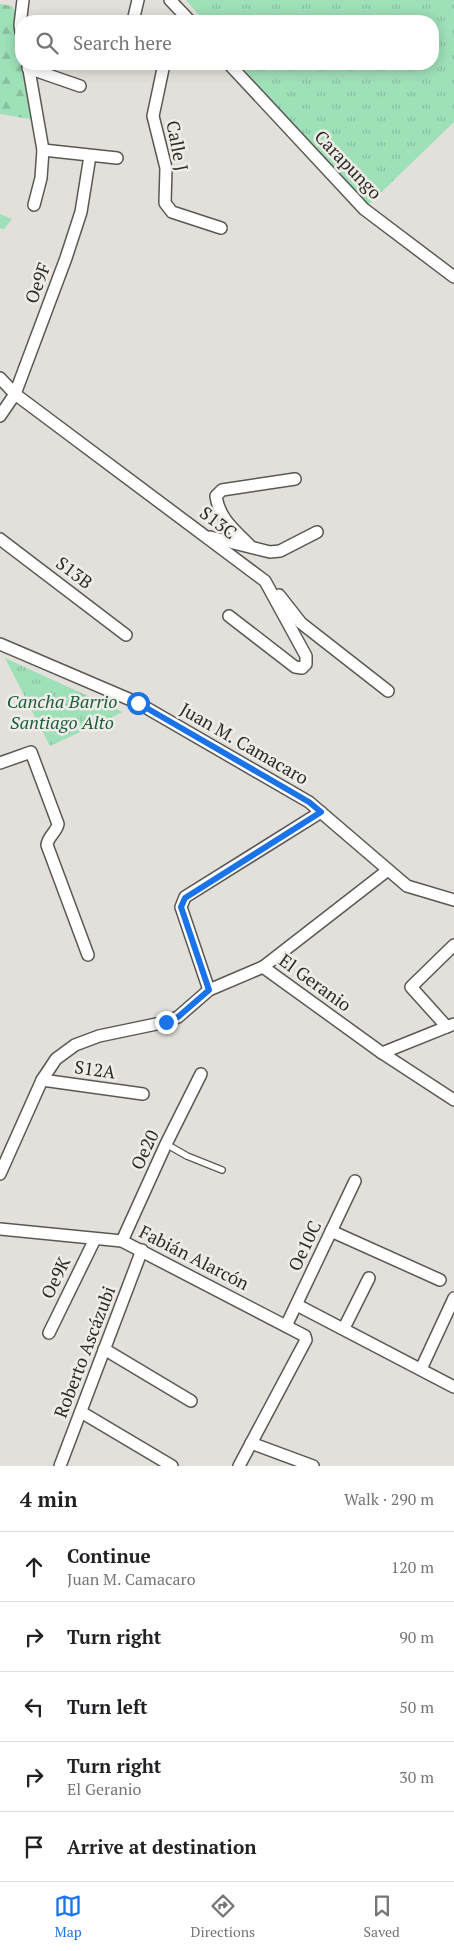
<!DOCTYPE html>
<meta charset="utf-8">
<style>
:root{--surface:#fff;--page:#f6f6f6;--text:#202124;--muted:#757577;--line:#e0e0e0;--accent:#1a73e8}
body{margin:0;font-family:"PT Serif",serif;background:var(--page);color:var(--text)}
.stop{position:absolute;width:15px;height:15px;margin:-11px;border:4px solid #1a73e8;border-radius:50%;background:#fff}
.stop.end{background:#1a73e8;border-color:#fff;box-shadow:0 1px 5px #0008}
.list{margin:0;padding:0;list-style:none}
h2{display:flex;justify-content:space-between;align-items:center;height:65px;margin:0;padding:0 20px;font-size:21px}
h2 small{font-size:16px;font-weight:400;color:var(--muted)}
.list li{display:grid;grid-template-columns:32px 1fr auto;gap:15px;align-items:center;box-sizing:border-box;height:70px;padding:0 20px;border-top:1px solid var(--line)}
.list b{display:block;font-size:19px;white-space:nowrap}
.list p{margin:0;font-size:16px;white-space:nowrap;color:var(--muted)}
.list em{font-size:16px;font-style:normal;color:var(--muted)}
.icon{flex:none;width:28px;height:28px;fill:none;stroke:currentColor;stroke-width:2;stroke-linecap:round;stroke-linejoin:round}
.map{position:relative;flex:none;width:454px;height:1466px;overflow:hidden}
.search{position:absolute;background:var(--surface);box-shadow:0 2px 12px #0003;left:15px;right:15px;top:15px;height:55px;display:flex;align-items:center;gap:12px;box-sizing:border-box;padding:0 18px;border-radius:20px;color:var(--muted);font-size:19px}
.sheet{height:415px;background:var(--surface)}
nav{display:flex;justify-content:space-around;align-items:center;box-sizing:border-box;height:70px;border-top:1px solid var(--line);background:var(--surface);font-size:14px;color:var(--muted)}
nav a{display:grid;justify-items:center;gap:2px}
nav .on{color:var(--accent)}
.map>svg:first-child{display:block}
.forest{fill:url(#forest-firs)}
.park{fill:url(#park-tufts)}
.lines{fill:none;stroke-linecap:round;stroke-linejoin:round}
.service-casing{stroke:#5a5853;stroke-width:8}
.minor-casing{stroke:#5a5853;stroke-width:14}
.service{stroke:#fff;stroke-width:5.5}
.minor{stroke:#fff;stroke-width:11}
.route{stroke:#1a73e8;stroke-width:6}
.labels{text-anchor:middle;stroke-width:5;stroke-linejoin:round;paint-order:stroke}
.street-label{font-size:18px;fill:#2c2b29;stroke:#f0ede8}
.park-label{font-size:18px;font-style:italic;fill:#1b5e3c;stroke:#f0ede8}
</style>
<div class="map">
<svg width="454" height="1466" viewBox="0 0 454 1466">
<defs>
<pattern id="forest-firs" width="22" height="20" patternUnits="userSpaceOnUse" patternTransform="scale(1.25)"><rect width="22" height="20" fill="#9ee0b8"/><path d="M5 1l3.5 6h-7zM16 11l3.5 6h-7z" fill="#88c09e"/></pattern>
<pattern id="park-tufts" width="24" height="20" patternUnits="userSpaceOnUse" patternTransform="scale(1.25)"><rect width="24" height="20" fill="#9ee0b8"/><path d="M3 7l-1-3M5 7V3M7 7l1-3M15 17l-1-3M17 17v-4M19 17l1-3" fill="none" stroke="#88c09e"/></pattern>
</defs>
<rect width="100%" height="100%" fill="#e3e0db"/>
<!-- forest -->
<g class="forest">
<path d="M0 4 12 6C17 15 15 17 15 26 16 39 21 51 21 64H24L36 120 0 114Z"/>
<path d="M0 214 12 219 4 229 0 228Z"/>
</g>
<!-- park -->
<g class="park">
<path d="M186 0H454V122L364 209 240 64H433V21H204Z"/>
<path d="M5 658 123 712 50 746Z"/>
</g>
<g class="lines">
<!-- service casing -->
<g class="service-casing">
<path id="service" d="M166 1144 187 1156 222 1170"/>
</g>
<!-- minor casing -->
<g class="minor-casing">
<g id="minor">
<path d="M170 0 190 21"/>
<path d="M133 21 138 0"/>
<path d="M21 32 20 25 23 0"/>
<path d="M28 64 43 150 41 178 34 205"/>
<path d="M164 64 153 116 166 168 165 203 172 212 221 228"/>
<path d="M229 64 364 209 454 277"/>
<path d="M28 68 80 86"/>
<path d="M43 150 117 158"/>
<path d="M0 378 15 394 265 581 306 656V664L302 668 295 667 229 616"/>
<path d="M0 416 15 394 66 258 81 212 90 156"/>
<path d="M210 537 270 552 280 551 317 532"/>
<path d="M0 539 126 635"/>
<path d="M251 547C236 531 219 519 216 496L222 490 295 479"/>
<path d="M279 595 301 623 388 691"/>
<path d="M0 644 138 703 309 802 407 886 454 900"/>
<path d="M0 763 31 752 58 824C56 833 48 836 47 845L88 955"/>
<path d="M263 967 388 870"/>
<path d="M209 990 181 907 185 897 321 812"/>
<path d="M447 1027 411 987 454 945"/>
<path d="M382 1053 454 1024"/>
<path d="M42 1080 143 1094"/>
<path d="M0 1174 42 1080 56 1059 75 1045 99 1036 166 1022 178 1017 209 990 263 967 382 1053 454 1100"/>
<path d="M0 1229 122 1241 305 1336 306 1340 239 1466"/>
<path d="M331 1231 440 1280"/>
<path d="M122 1241 166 1144 201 1074"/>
<path d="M297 1305 454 1387"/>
<path d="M286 1326 355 1181"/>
<path d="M344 1328 369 1278"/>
<path d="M49 1333 95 1239"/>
<path d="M104 1349 191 1401"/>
<path d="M421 1369 454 1298"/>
<path d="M81 1412 172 1466"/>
<path d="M251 1443 313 1466"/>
<path d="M60 1466 142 1250"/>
</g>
</g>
<!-- service -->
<use href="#service" class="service"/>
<!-- minor -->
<use href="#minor" class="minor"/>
</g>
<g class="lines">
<!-- route -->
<path class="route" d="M138 703 309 802 321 812 185 898 181 907 209 990 178 1017 166 1022"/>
</g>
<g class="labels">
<!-- street labels -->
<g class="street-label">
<text transform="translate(177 146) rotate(79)" y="6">Calle J</text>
<text transform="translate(348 165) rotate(46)" y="6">Carapungo</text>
<text transform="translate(38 283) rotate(-70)" y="6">Oe9F</text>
<text transform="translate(218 523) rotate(37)" y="6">S13C</text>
<text transform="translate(74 573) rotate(37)" y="6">S13B</text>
<text transform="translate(244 744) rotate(30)" y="6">Juan M. Camacaro</text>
<text transform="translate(315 983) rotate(36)" y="6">El Geranio</text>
<text transform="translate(95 1070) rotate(8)" y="6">S12A</text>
<text transform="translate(145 1150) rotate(-65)" y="6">Oe20</text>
<text transform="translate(305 1246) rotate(-65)" y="6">Oe10C</text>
<text transform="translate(194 1258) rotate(27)" y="6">Fabián Alarcón</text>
<text transform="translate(56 1278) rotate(-64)" y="6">Oe9K</text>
<text transform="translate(85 1352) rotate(-69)" y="6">Roberto Ascázubi</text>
</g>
<!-- park labels -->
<g class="park-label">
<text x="62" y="708">Cancha Barrio<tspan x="62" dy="21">Santiago Alto</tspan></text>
</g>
</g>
</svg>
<div class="stop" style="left:138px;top:703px"></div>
<div class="stop end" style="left:166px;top:1022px"></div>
<div class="search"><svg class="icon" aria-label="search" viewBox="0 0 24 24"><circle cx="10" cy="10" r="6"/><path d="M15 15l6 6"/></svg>Search here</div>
</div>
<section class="sheet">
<h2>4 min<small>Walk · 290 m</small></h2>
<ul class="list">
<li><svg class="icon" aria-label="ahead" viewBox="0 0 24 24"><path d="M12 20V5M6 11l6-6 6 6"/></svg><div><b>Continue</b><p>Juan M. Camacaro</p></div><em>120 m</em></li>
<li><svg class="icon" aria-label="right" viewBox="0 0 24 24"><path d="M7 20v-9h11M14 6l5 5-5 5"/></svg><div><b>Turn right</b></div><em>90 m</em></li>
<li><svg class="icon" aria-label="left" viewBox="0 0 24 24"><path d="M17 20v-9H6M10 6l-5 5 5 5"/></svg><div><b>Turn left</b></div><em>50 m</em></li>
<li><svg class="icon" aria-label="right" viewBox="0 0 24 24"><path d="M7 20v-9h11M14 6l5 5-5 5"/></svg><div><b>Turn right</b><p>El Geranio</p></div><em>30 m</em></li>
<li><svg class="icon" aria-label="arrive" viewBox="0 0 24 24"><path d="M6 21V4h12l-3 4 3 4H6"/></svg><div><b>Arrive at destination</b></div></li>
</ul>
</section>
<nav>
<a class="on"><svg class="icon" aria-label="map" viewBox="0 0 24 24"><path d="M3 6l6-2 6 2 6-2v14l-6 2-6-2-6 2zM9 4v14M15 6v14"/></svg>Map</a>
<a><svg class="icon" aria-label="directions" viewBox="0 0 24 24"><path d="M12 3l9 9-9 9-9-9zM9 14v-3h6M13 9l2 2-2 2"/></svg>Directions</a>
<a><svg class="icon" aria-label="saved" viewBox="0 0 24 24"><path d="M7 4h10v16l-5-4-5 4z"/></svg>Saved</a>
</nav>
